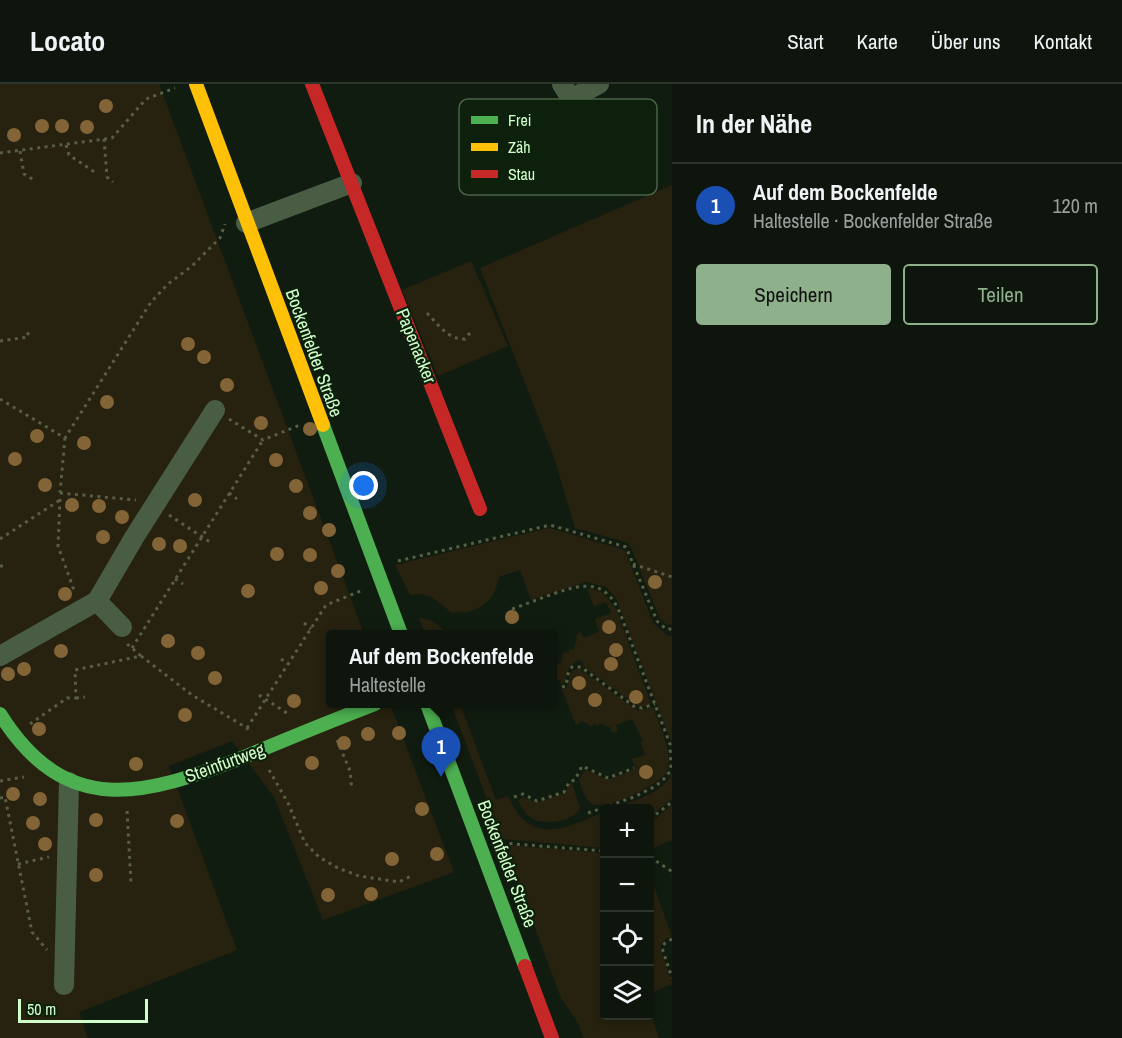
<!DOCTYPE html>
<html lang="de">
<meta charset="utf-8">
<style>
:root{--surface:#0d150c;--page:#161e15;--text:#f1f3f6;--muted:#9a9f9d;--line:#2d342d;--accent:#8eb08a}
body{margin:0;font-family:"Archivo Narrow",sans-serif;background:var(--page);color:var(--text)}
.controls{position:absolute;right:18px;bottom:18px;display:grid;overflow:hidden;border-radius:6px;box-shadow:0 3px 9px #0003}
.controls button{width:54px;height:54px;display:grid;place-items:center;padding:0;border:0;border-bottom:2px solid var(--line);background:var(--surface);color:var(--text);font:30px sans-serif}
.scale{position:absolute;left:18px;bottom:15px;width:130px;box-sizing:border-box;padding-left:6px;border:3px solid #d1ffcb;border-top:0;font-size:16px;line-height:21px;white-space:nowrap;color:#d1ffcb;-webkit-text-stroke:4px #0d200c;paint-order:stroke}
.you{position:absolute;left:364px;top:402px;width:21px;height:21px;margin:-15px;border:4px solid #fff;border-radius:50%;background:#1a73e8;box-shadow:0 0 0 9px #1a73e833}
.badge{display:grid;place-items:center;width:39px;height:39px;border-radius:50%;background:var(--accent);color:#fff;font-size:20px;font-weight:700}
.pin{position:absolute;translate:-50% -50px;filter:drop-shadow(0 2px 3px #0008)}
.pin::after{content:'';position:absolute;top:32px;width:21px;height:18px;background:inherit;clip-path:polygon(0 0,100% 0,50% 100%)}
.popup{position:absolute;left:326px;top:546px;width:231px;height:78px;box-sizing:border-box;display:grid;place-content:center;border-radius:6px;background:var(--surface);filter:drop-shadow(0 2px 4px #0005);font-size:20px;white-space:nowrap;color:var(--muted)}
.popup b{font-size:22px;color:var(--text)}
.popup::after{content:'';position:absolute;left:50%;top:100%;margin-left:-12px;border:12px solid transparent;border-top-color:var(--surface)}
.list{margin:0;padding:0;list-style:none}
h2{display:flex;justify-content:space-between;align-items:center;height:78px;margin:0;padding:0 24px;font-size:26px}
h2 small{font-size:20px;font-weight:400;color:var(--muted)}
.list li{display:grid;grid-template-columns:39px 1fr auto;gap:18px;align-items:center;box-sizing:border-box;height:84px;padding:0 24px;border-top:2px solid var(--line)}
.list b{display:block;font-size:22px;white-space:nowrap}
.list p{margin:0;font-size:20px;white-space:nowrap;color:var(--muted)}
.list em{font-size:20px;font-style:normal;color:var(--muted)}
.actions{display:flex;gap:12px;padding:18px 24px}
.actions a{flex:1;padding:14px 0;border:2px solid var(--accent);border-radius:6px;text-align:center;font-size:21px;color:var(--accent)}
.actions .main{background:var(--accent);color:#111}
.icon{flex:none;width:33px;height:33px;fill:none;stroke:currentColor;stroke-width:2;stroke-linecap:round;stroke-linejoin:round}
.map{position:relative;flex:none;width:672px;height:954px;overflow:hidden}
header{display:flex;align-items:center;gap:36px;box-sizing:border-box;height:84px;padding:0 30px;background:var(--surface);border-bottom:2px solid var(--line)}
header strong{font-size:28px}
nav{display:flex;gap:33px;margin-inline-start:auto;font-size:21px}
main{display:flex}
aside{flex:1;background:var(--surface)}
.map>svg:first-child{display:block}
.green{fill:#27220f}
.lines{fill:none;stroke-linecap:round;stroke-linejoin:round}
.path{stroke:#575e44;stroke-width:3;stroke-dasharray:3 4.5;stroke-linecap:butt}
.street{stroke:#495d45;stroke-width:20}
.fast{stroke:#4caf50;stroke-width:14}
.slow{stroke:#ffc107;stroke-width:14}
.jam{stroke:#c62828;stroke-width:14}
.tree{fill:#836436}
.labels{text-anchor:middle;stroke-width:4.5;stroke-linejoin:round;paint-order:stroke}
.street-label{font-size:18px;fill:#d1ffcb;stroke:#0d200c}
.key{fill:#0d200c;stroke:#486345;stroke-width:1.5}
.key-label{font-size:16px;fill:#d1ffcb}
</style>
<header>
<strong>Locato</strong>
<nav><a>Start</a><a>Karte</a><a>Über uns</a><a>Kontakt</a></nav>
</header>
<main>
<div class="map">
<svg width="672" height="954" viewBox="0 0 672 954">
<rect width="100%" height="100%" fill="#111c10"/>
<!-- green -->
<g class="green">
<path d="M0 0H159L364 550H330V620H390L454 788 323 836 274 713 232 657 169 682 237 866 79 928 88 954H0Z"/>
<path d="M672 101V540L667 541 660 535 629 459 575 444 555 376 480 184Z"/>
<path d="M471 177 508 262 438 292 402 206Z"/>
<path d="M549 444 625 466 653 539 668 552 671 551 672 553V660L616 514 606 503 586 498 531 516 520 486 499 493C494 519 477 531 451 528 435 517 432 507 410 511L395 481Z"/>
<path d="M587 504 602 508 616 525 651 620 642 623 636 621 582 582 583 579 579 576C561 585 571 592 562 602L559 595 552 597V580L561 579 564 568 568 569 570 565 573 566 577 555 575 554 577 550 581 548 584 554 599 548 595 535 611 529 606 518 594 523Z"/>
<path d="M419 534C431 535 440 540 446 550H425Z"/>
<path d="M580 585 634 624 640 626 653 623C659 641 672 665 668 685 664 700 606 727 592 720 584 715 582 704 579 696L585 685 608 696 636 685 632 675 645 671 641 658 643 657 632 635 616 641 618 647 615 649 611 647V644L600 639 598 642 594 640 592 643 582 637 576 641 562 605 567 603 570 590 573 586Z"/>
<path d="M451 620H460L496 716 508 712C531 764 565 744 604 728V764L502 755Z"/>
<path d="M672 689V715L650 733V724H613C632 717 663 710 672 689Z"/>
<path d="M572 699 580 724C574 738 545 741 533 735 525 731 522 723 518 717L523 713 537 719 565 709 569 700Z"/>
<path d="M672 721V756L650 765V739Z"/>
<path d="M504 761 604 769V932H650V928L659 954H584L578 939 561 914Z"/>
<path d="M650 791 672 853 665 855 660 863 672 900 650 909Z"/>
</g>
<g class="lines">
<!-- path -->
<g class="path">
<path d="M104 55 107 93 113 98"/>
<path d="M66 61 69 71 93 87 92 90"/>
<path d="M20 67 24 90 34 96"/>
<path d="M0 69 112 54 146 15 175 4"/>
<path d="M427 229C438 240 448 256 465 255L470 249"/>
<path d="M0 257 28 253V248"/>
<path d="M0 315 65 354 151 218 168 200 192 182 220 154 225 140"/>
<path d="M229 335 263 356 300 341"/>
<path d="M60 409 136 416"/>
<path d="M60 409 65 354"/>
<path d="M229 409 237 415"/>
<path d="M60 415 58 462 75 509"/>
<path d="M169 431 210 458"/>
<path d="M0 455 60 416"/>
<path d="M398 477 550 441 626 463 657 537 666 545H672"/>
<path d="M633 480 672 493"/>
<path d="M0 482H3"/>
<path d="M175 495 183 500"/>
<path d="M512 525C526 520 539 515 553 510 584 499 605 495 620 529L670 660 671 685 667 692 656 702 634 713 588 729"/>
<path d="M304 539 311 545"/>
<path d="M132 564 263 356"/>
<path d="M141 572 192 611 247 644 249 648"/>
<path d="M281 575 288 580"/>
<path d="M562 603 566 602 568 590 572 583H581L635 623 642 624 655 620"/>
<path d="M259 611 290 631"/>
<path d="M76 614 85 613"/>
<path d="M30 640 67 614H76L75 586 141 572 126 559"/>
<path d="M247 644 326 521 363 506"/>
<path d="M337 656 350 687 352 706"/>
<path d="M269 686 288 719 305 759 319 773 338 784 359 792 399 798 411 792"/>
<path d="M0 697 24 693"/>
<path d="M514 713 523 710 537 717 564 708 569 698 575 696 582 682 608 694 634 684"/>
<path d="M0 714 5 713 32 848 47 866"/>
<path d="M127 727 131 799"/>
<path d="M650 735 672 718"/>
<path d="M502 759 604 767"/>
<path d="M650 773 671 787 672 792"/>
<path d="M18 780 49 773"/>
<path d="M672 855 665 859 662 864 672 894"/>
</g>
<!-- street -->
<g class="street">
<path d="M562 0 571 15 599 0"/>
<path d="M246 139 352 99"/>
<path d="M97 517 122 543"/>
<path d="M0 572 97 517 135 452 215 326"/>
<path d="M64 901 69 698"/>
</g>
<!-- fast -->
<g class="fast">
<path d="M323 341 401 550"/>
<path d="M427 620 525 882"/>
<path d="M0 630C66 735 144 712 244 673 287 655 331 637 375 620"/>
</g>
<!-- slow -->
<path class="slow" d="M196 0 323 341"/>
<!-- jam -->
<g class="jam">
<path d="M312 0 480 425"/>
<path d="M525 882 552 954"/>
</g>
</g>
<!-- trees -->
<g class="tree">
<circle cx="106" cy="22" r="7"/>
<circle cx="42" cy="42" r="7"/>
<circle cx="62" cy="42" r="7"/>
<circle cx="87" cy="43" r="7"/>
<circle cx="14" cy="51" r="7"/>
<circle cx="188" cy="260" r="7"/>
<circle cx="204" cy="273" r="7"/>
<circle cx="227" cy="301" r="7"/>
<circle cx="107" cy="318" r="7"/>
<circle cx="261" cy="339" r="7"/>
<circle cx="310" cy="345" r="7"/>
<circle cx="37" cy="352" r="7"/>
<circle cx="84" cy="359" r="7"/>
<circle cx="15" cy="375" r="7"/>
<circle cx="276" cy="376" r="7"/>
<circle cx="45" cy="401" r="7"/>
<circle cx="296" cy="402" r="7"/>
<circle cx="195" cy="416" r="7"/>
<circle cx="72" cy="421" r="7"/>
<circle cx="99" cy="422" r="7"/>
<circle cx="310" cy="429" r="7"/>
<circle cx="122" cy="433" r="7"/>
<circle cx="329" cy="446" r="7"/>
<circle cx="103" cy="453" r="7"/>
<circle cx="159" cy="460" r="7"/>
<circle cx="180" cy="462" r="7"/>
<circle cx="277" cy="470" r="7"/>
<circle cx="310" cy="471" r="7"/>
<circle cx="338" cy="487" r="7"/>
<circle cx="655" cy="498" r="7"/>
<circle cx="321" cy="504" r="7"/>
<circle cx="248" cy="507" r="7"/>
<circle cx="65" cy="510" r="7"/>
<circle cx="512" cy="533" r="7"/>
<circle cx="609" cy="543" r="7"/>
<circle cx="168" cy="557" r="7"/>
<circle cx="616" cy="566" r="7"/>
<circle cx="61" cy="567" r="7"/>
<circle cx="198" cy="569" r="7"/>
<circle cx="611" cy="580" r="7"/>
<circle cx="24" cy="585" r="7"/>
<circle cx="8" cy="590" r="7"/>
<circle cx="215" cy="594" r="7"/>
<circle cx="579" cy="599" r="7"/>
<circle cx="636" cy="613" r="7"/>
<circle cx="595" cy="616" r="7"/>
<circle cx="294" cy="617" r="7"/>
<circle cx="185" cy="631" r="7"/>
<circle cx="39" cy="645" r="7"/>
<circle cx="399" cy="649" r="7"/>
<circle cx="368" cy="650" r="7"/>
<circle cx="344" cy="659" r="7"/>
<circle cx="312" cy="679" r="7"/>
<circle cx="136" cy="680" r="7"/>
<circle cx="646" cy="688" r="7"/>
<circle cx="13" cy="710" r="7"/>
<circle cx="40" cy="715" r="7"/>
<circle cx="422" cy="725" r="7"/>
<circle cx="96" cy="736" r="7"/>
<circle cx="177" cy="737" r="7"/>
<circle cx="33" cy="739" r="7"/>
<circle cx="45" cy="760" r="7"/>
<circle cx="437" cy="770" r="7"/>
<circle cx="392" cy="775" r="7"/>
<circle cx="96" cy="791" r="7"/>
<circle cx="371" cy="810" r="7"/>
<circle cx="328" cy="811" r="7"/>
</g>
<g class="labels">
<!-- street labels -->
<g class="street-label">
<text transform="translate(416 262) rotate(68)" y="6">Papenacker</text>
<text transform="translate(314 269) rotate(70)" y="6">Bockenfelder Straße</text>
<text transform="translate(225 679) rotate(-20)" y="6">Steinfurtweg</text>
<text transform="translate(507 780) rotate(69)" y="6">Bockenfelder Straße</text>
</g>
</g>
<!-- legend -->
<rect x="459" y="15" width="198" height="96" rx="9" class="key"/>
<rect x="471" y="32" width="27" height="8" fill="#4caf50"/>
<rect x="471" y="59" width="27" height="8" fill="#ffc107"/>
<rect x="471" y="86" width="27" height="8" fill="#c62828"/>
<g class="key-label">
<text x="508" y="42">Frei</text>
<text x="508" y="69">Zäh</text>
<text x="508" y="96">Stau</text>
</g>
</svg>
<div class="controls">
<button>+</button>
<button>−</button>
<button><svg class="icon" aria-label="locate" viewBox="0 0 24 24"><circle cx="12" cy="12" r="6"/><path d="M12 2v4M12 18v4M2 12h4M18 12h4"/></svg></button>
<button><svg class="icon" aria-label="layers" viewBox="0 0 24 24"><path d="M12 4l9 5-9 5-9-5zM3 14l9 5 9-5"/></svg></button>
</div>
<div class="scale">50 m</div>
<div class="you"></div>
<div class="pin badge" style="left:441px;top:693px;background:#1a4fb4">1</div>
<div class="popup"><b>Auf dem Bockenfelde</b>Haltestelle</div>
</div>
<aside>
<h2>In der Nähe<small></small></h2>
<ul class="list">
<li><span class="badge" style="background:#1a4fb4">1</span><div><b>Auf dem Bockenfelde</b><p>Haltestelle · Bockenfelder Straße</p></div><em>120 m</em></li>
</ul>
<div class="actions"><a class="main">Speichern</a><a>Teilen</a></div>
</aside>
</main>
